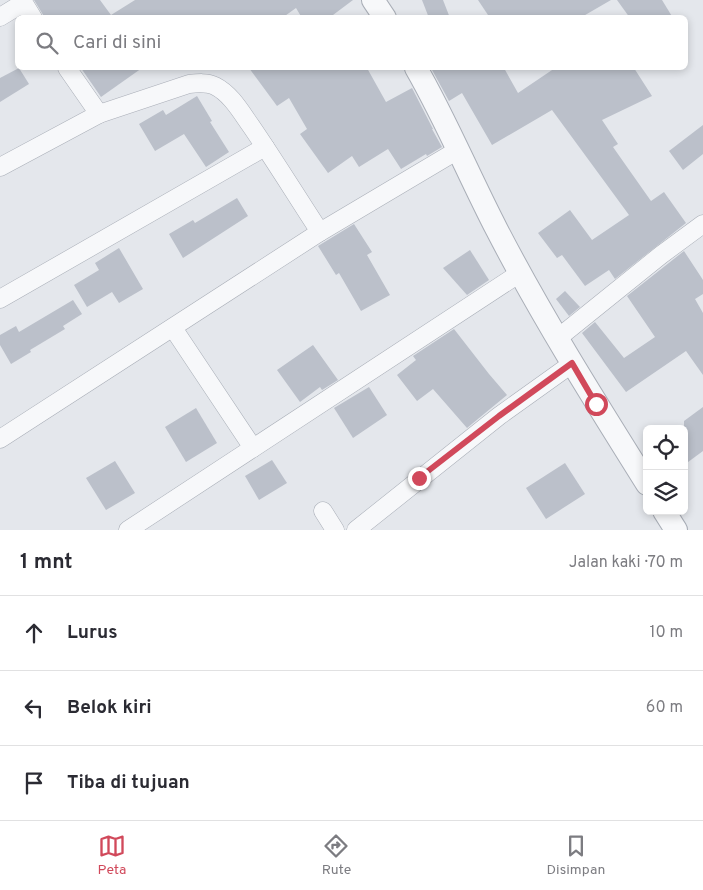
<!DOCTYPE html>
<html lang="id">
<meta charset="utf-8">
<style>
:root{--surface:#fff;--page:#f7f7f7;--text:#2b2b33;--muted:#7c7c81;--line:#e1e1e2;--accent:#d1495b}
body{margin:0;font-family:Overpass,sans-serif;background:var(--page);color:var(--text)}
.controls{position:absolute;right:15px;bottom:15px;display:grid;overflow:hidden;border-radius:8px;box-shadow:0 2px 8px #0003}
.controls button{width:45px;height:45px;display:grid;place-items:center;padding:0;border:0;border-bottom:1px solid var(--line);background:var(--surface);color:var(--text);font:25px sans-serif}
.stop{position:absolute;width:15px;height:15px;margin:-11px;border:4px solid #d1495b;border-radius:50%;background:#fff}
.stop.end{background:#d1495b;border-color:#fff;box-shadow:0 1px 5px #0008}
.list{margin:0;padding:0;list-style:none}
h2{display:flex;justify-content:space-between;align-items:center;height:65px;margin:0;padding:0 20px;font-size:21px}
h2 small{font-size:16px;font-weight:400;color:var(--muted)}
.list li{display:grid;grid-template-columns:32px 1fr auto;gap:15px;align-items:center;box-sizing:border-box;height:75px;padding:0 20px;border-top:1px solid var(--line)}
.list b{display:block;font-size:19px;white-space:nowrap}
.list em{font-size:16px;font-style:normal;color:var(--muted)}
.icon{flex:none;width:28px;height:28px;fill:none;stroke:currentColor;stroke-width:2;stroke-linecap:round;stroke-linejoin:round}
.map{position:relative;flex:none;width:703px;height:530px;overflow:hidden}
.search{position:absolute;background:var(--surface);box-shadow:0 2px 8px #0003;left:15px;right:15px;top:15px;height:55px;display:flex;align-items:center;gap:12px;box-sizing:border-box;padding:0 18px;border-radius:8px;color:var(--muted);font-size:19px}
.sheet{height:290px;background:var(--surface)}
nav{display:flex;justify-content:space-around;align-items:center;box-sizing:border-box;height:70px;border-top:1px solid var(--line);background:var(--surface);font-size:14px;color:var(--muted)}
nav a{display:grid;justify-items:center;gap:2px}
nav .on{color:var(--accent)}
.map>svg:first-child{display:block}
.building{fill:#bbc0ca}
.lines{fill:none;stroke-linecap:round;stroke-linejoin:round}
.minor-casing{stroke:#a9aeb7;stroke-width:19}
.tertiary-casing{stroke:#a9aeb7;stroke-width:24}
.minor{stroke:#f7f8fa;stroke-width:18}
.tertiary{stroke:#f7f8fa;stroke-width:22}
.route{stroke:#d1495b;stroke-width:6}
</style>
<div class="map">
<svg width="703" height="530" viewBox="0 0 703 530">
<rect width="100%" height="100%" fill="#e4e7ec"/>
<!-- building -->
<g class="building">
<path d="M34 0H100L111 15 135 0H353L329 18H302L296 8 282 18H45Z"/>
<path d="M422 0H443L450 18H429Z"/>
<path d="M478 0H611L580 18H490Z"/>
<path d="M617 0H662L673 18H630Z"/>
<path d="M19 68 29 84 0 102V78Z"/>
<path d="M81 68H142L101 97Z"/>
<path d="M249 68H367L386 102 412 88 433 129H432L442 147 427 156 426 154 401 169 388 149 359 167 352 156 328 173 300 134 307 129 289 98 277 106Z"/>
<path d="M431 68H504L518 93 555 68H634L652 96 602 120 618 144 613 147 651 201 664 192 686 223 615 279 609 270 585 286 562 255 557 258 538 233 570 210 592 240 629 215 552 110 492 145 462 93 449 101Z"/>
<path d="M197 96 212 121 210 122 229 152 206 167 184 134 155 151 139 124 163 110 166 115Z"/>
<path d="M703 125V154L683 170 669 151Z"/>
<path d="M237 198 248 216 183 258 169 234 193 220 195 223Z"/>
<path d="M354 224 372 252 367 255 390 295 361 311 339 273 336 275 318 246Z"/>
<path d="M119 248 143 289 119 303 112 292 87 307 74 285 99 270 95 263Z"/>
<path d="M470 250 489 280 467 295 443 268Z"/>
<path d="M684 251 703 280V294L695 299 703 313V375L686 351 626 392 582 333 595 322 624 358 655 337 627 296Z"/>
<path d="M565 291 580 307 569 316 556 299Z"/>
<path d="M73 300 82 314 63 326 65 329 30 350 31 352 11 364 0 345V335L16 326 19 332Z"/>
<path d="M454 329 489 374 507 395 467 428 433 389 417 401 397 375 416 360 413 356Z"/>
<path d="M313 345 338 380 322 390 320 387 300 402 277 370Z"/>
<path d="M369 387 387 415 353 438 334 408Z"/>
<path d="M703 407V451L684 465V421Z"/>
<path d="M196 408 217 443 186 462 165 427Z"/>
<path d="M272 460 287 483 259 500 245 476Z"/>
<path d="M115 461 135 493 106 510 86 478Z"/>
<path d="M565 463 585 494 546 519 526 488Z"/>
</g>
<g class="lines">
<!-- minor casing -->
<g class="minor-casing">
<g id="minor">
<path d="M22 0 33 18"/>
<path d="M0 17 23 3"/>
<path d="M67 68 99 114"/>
<path d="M0 167 99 114 189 84C198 83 207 82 215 86 231 94 241 112 251 126 275 161 297 197 320 232"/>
<path d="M0 299 265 147"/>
<path d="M173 328 253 448"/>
<path d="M558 338 661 255 703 224"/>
<path d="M0 439 320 232 458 150"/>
<path d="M323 511 335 530"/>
<path d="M128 530 520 273"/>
<path d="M356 530 499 416 573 363"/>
</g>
</g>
<!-- tertiary casing -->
<g class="tertiary-casing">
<g id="tertiary">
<path d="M373 0 385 18"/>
<path d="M416 68C446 120 469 176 497 230 542 317 595 401 647 484"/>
<path d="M664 511 676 530"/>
</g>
</g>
<!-- minor -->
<use href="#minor" class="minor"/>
<!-- tertiary -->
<use href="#tertiary" class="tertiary"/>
</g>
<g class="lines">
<!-- route -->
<path class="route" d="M419 478 499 416 572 363 596 404"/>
</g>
</svg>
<div class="controls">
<button><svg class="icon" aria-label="locate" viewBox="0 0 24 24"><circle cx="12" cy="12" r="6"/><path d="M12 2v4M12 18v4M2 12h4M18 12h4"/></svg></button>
<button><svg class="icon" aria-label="layers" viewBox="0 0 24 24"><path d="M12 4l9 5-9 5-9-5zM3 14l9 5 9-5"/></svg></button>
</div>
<div class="stop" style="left:596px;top:404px"></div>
<div class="stop end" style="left:419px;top:478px"></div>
<div class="search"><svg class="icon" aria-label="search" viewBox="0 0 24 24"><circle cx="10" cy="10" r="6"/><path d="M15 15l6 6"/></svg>Cari di sini</div>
</div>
<section class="sheet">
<h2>1 mnt<small>Jalan kaki · 70 m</small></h2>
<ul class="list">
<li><svg class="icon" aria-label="ahead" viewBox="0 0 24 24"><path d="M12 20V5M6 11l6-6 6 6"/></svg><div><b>Lurus</b></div><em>10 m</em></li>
<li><svg class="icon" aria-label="left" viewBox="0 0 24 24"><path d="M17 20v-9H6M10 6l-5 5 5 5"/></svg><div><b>Belok kiri</b></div><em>60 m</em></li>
<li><svg class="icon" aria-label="arrive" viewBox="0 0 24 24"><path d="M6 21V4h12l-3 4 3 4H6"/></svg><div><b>Tiba di tujuan</b></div></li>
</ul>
</section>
<nav>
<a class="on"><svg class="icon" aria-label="map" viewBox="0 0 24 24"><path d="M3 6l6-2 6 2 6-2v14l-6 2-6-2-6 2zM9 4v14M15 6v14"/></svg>Peta</a>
<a><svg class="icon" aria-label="directions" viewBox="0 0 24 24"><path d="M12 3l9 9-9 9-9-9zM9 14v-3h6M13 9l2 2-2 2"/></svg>Rute</a>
<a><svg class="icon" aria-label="saved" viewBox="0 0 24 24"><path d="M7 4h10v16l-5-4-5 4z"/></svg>Disimpan</a>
</nav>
